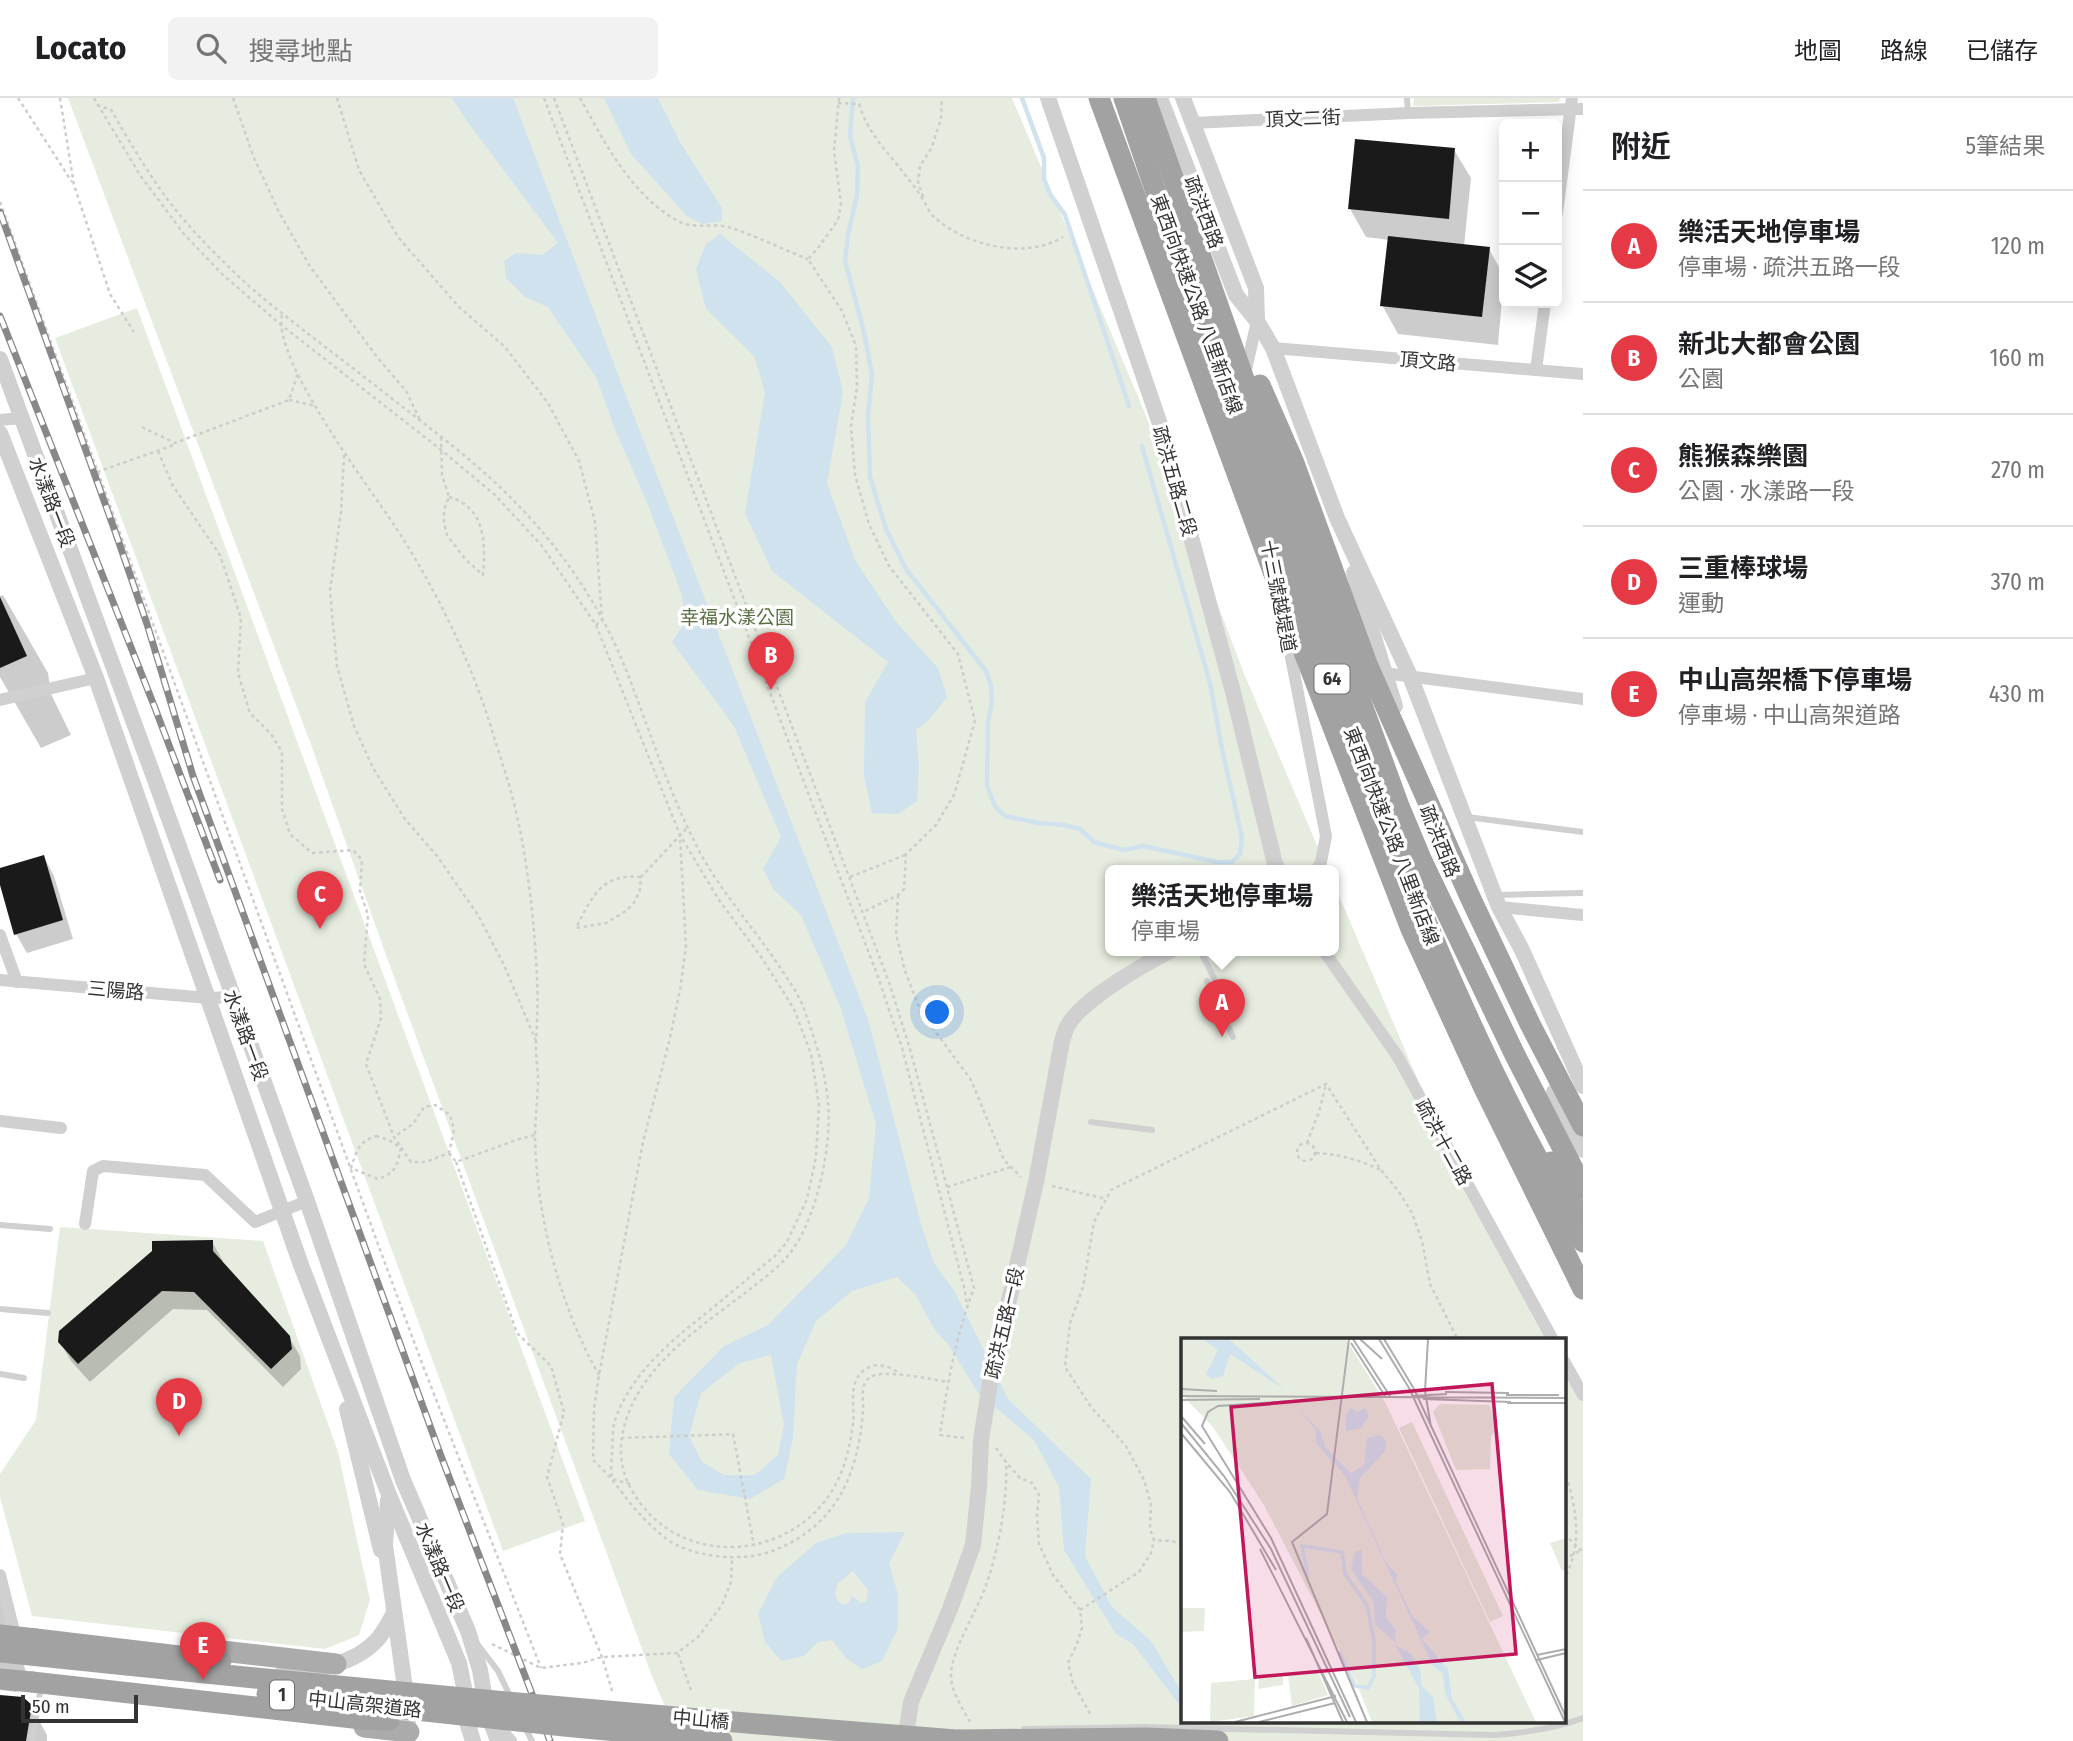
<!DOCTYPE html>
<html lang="zh-TW">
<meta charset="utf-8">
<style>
:root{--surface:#fff;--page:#f2f2f2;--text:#202124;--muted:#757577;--line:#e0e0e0;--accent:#e63946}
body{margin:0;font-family:"Fira Sans Condensed","Noto Sans TC",sans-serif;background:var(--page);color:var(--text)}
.controls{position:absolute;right:21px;top:21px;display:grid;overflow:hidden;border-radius:10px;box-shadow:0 4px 18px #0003}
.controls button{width:63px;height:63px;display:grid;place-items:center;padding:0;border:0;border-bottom:2px solid var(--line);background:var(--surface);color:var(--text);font:35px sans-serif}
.scale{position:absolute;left:21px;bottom:18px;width:117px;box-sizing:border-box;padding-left:7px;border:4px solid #333;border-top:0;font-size:19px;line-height:24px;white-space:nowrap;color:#333;-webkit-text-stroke:5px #fff;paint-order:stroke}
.you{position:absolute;left:938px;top:915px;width:24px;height:24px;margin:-18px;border:5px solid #fff;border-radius:50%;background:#1a73e8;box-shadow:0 0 0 10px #1a73e833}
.badge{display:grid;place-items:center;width:46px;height:46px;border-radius:50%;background:var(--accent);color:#fff;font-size:23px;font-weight:700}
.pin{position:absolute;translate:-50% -58px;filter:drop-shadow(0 2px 4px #0008)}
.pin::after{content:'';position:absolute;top:37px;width:24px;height:21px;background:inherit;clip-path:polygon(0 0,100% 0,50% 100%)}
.popup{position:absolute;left:1105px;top:767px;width:234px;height:91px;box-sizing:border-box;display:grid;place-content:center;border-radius:10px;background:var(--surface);filter:drop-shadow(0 2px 5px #0005);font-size:23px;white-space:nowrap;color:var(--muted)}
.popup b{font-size:26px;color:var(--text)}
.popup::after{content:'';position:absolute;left:50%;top:100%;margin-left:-14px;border:14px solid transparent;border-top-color:var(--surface)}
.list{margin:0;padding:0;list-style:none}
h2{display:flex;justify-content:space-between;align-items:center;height:91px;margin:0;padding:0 28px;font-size:30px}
h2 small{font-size:23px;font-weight:400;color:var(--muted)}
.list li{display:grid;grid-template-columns:46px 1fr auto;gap:21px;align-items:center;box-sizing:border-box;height:112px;padding:0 28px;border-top:2px solid var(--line)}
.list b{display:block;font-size:26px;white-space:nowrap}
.list p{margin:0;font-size:23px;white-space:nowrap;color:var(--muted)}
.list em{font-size:23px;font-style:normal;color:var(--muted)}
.icon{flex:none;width:38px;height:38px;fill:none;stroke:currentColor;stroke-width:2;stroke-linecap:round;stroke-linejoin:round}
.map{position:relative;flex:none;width:1583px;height:1643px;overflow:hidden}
header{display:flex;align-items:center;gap:42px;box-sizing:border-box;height:98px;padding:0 35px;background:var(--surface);border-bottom:2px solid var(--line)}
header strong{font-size:33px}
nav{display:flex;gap:38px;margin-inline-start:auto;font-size:24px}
.search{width:490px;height:63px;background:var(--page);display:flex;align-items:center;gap:18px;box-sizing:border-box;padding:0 24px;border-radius:10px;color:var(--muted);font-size:26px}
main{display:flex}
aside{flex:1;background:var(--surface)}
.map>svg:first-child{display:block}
.green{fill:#e6ecdf}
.water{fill:#cfe2ee;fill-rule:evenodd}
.shadow{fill:#0003}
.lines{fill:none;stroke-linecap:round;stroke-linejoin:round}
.stream{stroke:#cfe2ee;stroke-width:4.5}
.building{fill:#1a1a1a}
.path{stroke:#cdcdcd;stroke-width:2.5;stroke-dasharray:3.5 3.5;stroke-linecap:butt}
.service{stroke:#d0d0d0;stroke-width:6}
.minor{stroke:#d0d0d0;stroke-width:12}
.tertiary{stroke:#d0d0d0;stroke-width:16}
.primary{stroke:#ababab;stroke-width:21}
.trunk{stroke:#a2a2a2;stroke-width:21}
.rail-casing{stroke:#888;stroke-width:7}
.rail{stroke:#fff;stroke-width:4.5;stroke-dasharray:13;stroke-linecap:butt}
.service-bridge{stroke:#d0d0d0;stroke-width:6}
.trunk-bridge{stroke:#a2a2a2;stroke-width:21}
.labels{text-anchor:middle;stroke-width:7;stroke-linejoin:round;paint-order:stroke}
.shield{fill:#fff;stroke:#707070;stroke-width:2}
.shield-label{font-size:18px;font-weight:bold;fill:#333}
.street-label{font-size:19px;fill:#333;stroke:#fff}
.park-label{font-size:19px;fill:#56703f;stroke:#fff}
.inset-river{fill:none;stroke:#cfe2ee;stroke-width:3.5}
.inset-road{fill:none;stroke:#adadad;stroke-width:2}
.view{fill:#c2185b;fill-opacity:0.15;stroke:#c2185b;stroke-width:3.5}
.inset-edge{fill:none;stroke:#333;stroke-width:3.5}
</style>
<header>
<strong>Locato</strong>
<div class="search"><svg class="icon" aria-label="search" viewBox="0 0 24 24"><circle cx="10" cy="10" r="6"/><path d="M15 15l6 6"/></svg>搜尋地點</div>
<nav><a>地圖</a><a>路線</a><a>已儲存</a></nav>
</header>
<main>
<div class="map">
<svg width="1583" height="1643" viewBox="0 0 1583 1643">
<rect width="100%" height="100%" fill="#fff"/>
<!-- green -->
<g class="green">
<path d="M68 0H1012L1144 313 1245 578 1328 773H1110V853H1334V786L1440 1034 1550 1242H1182V1624H1564V1268L1583 1305V1643H680L652 1578 391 871 310 644Z"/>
<path d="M1414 0H1560L1559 4 1413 8Z"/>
<path d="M137 210 585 1423 503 1453 55 240Z"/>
<path d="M60 1129 263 1143 338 1354 370 1502 359 1537 325 1551 32 1518 0 1399V1376L36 1322Z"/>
</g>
<!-- water -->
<g class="water">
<path d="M452 0H513L627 300 869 924 921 1126 934 1165 955 1194 1008 1301 1091 1381 1085 1458 1112 1509 1151 1543 1182 1595V1610L1133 1546 1116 1536 1064 1452 1059 1389 1034 1342 979 1296 948 1246 935 1232 915 1196 897 1179 852 1193 816 1223 797 1266 793 1340 784 1381 750 1401 698 1392 669 1356 674 1299 724 1248 768 1227 846 1147 869 1100 876 1026 840 908 801 817 774 792 763 771 781 739 734 628 672 544 685 525 682 497 648 407 614 329 597 281 548 209 525 199 506 180 504 163 516 155 542 157 558 145 467 23ZM771 1257 784 1327 778 1357 755 1377H724L702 1364 689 1338 701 1295 740 1265Z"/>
<path d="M604 0H658L681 46 722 110V123L702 126 687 118 631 56Z"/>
<path d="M720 136 780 184 832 249 843 294 827 385 855 462 897 525 938 570 947 599 928 623 916 632 919 668 917 703 898 716 872 715 864 678 865 604 888 564 772 473 745 415 765 294 754 258 706 211 696 171 706 146Z"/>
<path d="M905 1434 889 1465 898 1497V1530L882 1563 862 1571 846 1560 832 1542 818 1544 804 1558 781 1563 765 1544 758 1516 777 1479 816 1445 846 1435ZM853 1473 868 1492 866 1504 860 1505 852 1497 849 1505 843 1507C834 1501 835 1496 837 1486Z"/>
</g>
<!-- shadow -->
<g class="shadow">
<path d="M1454 52 1471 80 1464 148 1489 151 1504 178 1498 247 1398 236 1382 207 1389 142 1366 139 1350 111Z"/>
<path d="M3 497 48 575 51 596 71 637 41 650 0 579V498Z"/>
<path d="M44 759 54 778 73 841 27 855 16 836 0 781V772Z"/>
<path d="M212 1144 223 1163V1167L289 1239 300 1258 301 1271 283 1289 207 1212 173 1211 90 1284 71 1263 60 1244Z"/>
<path d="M0 1501 12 1523 28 1582 26 1590 16 1594 0 1592Z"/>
<path d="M0 1598 31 1608 47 1637V1643H0Z"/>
</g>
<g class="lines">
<!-- stream -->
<g class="stream">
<path d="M853 0 850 38 858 69 857 97 848 137 845 163 864 234 872 277 868 317 870 379 886 431 906 471 986 573 991 588 992 604 988 624 987 688 995 708 1005 718 1039 725 1064 727 1080 731 1094 744 1124 752 1143 748 1217 764H1232L1240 756 1242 739 1222 651 1210 585 1142 348"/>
<path d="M1022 0 1044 60V81L1050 96 1065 117 1129 308"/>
</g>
</g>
<!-- building -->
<g class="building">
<path d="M1355 41 1455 50 1449 121 1348 111Z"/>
<path d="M1388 138 1490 149 1482 219 1380 208Z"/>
<path d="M0 499 27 558 0 570Z"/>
<path d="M44 757 63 822 14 837 0 787V770Z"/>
<path d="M213 1142V1153L290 1238 292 1251 271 1271 194 1194 162 1193 78 1266 58 1244 59 1233 152 1153V1143Z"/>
<path d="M0 1597 23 1599 32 1607 26 1643H0Z"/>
</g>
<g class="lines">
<!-- path -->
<g class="path">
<path d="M18 0 72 84"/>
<path d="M60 0 74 87 110 196 134 234"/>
<path d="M94 0 140 77 183 135 223 177 280 226 440 351 495 397 542 448 596 527 680 737 719 802 762 860 794 911 811 956 819 1007 816 1059 807 1101 787 1144 775 1158C753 1176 732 1194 710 1212 671 1243 632 1274 615 1322 612 1332 613 1344 612 1354 612 1362 610 1372 612 1380 613 1384 618 1389 621 1393 634 1411 647 1425 664 1439 690 1460 745 1465 775 1452 837 1427 858 1376 863 1313 864 1301 859 1288 870 1279 882 1271 932 1281 948 1284"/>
<path d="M233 0 254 60 279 114 309 167 377 259 406 293 420 322"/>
<path d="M337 0 359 72 398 139 459 209 505 249 548 305 579 363 595 424 602 522 596 527"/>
<path d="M544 0 878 879 902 950 965 1193 967 1208"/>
<path d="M554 0 890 887 910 951 974 1190C956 1237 947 1287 940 1337L964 1340"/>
<path d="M580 0C605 45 632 99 680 124 693 131 713 125 728 129 755 137 781 151 808 161"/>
<path d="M839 0 834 53 841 106 838 122 818 150 808 161 842 213 856 248 857 289 851 328 855 377 869 426 889 468 958 556 975 623 954 697 936 727 906 756 904 791 898 797 863 814"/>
<path d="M838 5 859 6C868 34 882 48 899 69 907 79 915 89 922 100 926 105 928 113 933 118 965 148 1025 162 1063 139"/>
<path d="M97 7 111 12C127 39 143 67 162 94 182 122 208 149 233 173 256 196 282 215 307 235 344 263 381 292 417 320 448 344 479 368 507 396 555 443 596 500 622 562 649 628 669 698 703 760 726 800 758 835 783 874 791 886 799 897 804 911 815 941 825 972 828 1004 832 1046 818 1113 795 1148 785 1165 764 1180 749 1192 702 1228 645 1264 626 1322 615 1356 622 1384 645 1411 695 1469 789 1458 830 1396 844 1375 850 1350 853 1325 855 1309 848 1287 862 1274 873 1263 889 1267 900 1276"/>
<path d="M923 99 918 84 920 68 931 51 941 21 942 0"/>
<path d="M0 104 379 1149 423 1268 541 1570"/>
<path d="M282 217C272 264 375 396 402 439 439 498 470 562 491 629 497 650 505 672 511 694 525 745 533 809 536 862 538 889 538 915 536 942 535 955 538 968 538 981 538 1000 535 1019 535 1038 536 1117 560 1209 599 1277"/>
<path d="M289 302 316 308"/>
<path d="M142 329 175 345 289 302 298 275"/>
<path d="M441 339 442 377 449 399 444 412V425L447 437 465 461 483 477C486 444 485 409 449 399"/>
<path d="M158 353 173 388 220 457 241 520 238 575 250 615 271 636 282 654V711L290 736 312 755 353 752 362 762 360 793 368 817 364 866 380 901 381 920 366 966 394 1039 411 1064H426L449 1055 454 1032 450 1017 435 1007 424 1009 413 1026 394 1039"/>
<path d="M344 357 341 414 330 493 337 568 354 628 373 670 405 721 437 758 478 817 504 867 536 943"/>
<path d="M97 374 171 348 175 345"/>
<path d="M641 779C601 775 592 799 576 830L606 825 626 813 634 805 640 792 641 779 687 730"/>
<path d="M850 779 905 757"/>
<path d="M898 797 896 836 905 873 921 914 971 982 1004 1062 1021 1079"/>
<path d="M376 1038 389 1042 401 1050C397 1068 396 1075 378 1081L351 1070C357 1052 358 1044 376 1038Z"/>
<path d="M1307 1045 1319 1014 1326 986"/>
<circle cx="1306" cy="1054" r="9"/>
<path d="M449 1055 456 1064 519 1041 535 1037"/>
<path d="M1316 1055C1340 1056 1359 1062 1381 1072"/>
<path d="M456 1064 517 1235 551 1268 564 1314 547 1379 563 1426 560 1456 602 1559 613 1596"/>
<path d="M1052 1088 1106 1101"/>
<path d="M947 1089 1011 1069"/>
<path d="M621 1340 733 1336 754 1448"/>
<path d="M996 1350 1006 1364 1020 1380 1032 1385 1039 1397 1037 1417 1039 1446 1053 1477 1080 1512 1082 1530 1077 1546 1068 1565 1073 1585 1092 1619"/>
<path d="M1564 1371C1577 1410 1583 1447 1564 1481"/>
<path d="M630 1386 612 1381 593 1362 594 1311 599 1277 643 1044 670 940 680 892 686 848 680 738"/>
<path d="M1564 1436 1583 1454"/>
<path d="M1182 1447 1172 1443 1154 1442 1150 1431 1151 1407 1144 1382 1126 1348 1091 1309 1065 1269 1070 1225 1083 1189 1094 1124 1111 1092 1326 986 1381 1072 1399 1094 1412 1115 1422 1143 1430 1186 1458 1242"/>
<path d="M1564 1462 1581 1452"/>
<path d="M1080 1512 1139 1474 1151 1455 1154 1442"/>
<path d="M492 1546 541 1570 582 1565 602 1559 677 1555 698 1539 722 1507 731 1484 732 1462"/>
<path d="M678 1556 691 1592"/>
<path d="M970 1624C963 1611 952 1595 951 1580 950 1554 976 1515 985 1490 998 1455 1008 1401 1006 1364"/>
</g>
<!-- service -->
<g class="service">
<path d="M1407 0 1408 15"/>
<path d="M1467 719 1583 734"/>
<path d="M1497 797 1583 795"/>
<path d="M1200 853 1214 880"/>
<path d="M1207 883 1233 939"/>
<path d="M1091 1024 1152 1032"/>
<path d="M0 1127 50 1131"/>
<path d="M0 1211 48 1215"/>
<path d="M0 1276 24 1280"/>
<path d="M478 1547 498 1573 511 1600"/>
<path d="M525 1629 532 1643"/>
<path d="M32 1643 40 1594"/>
</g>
<!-- minor -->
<g class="minor">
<path d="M1192 25 1408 15 1583 11"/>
<path d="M1557 115 1572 0"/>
<path d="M1273 250 1583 276"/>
<path d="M1536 272 1545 205"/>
<path d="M1245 276 1257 223"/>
<path d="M0 322 21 320"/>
<path d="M1284 524 1326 738 1321 764 1316 773"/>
<path d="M1384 575 1583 601"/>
<path d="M0 602 96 580"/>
<path d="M1499 809 1583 817"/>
<path d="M0 837 17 884"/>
<path d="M1324 853 1398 959 1553 1242"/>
<path d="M0 882 208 900 232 899"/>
<path d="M0 1023 61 1030"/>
<path d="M85 1126 93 1073 103 1068 205 1077 255 1124 307 1103"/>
<path d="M1564 1263 1583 1297"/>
<path d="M0 1477 13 1529"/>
<path d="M493 1622 511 1643"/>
</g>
<!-- tertiary -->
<g class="tertiary">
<path d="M1048 0 1162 332 1233 594 1275 766 1279 773"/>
<path d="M1160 0 1236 197 1257 223 1273 250 1337 420 1410 578 1499 809 1522 852 1583 988"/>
<path d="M1183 0 1256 190 1257 223"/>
<path d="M0 261 155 682 307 1103 403 1382 468 1533 480 1572 487 1614 498 1643"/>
<path d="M0 335 96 580 301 1167 389 1397 459 1565 465 1594 466 1621 473 1643"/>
<path d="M1354 475 1395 608"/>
<path d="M1554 994 1583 1052"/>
<path d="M347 1311 381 1452"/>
<path d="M388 1402 385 1447 405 1590 409 1634 407 1643"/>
<path d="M282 1576C314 1572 352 1568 376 1543 383 1536 389 1524 394 1515"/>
<path d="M905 1643 911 1604 950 1511 973 1447 979 1389 981 1342 994 1260 1011 1194 1036 1084 1062 943C1064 938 1065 932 1068 927 1083 901 1143 867 1170 853"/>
</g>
<!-- primary -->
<g class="primary">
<path d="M196 1550 336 1566"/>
<path d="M364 1629 409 1634"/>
</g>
<!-- trunk -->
<g class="trunk">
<path d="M1551 1064 1583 1124"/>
<path d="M0 1537 36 1541"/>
<path d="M0 1581 32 1584"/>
</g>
<!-- rail casing -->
<g class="rail-casing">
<g id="rail">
<path d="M0 114 116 436 147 526 193 678 441 1358 550 1643"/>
<path d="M0 218 155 610 220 782"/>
</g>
</g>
<!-- rail -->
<use href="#rail" class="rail"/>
<!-- service-bridge -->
<path class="service-bridge" d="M1024 1631 1145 1629 1493 1637C1524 1635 1553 1631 1583 1620"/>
<!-- trunk-bridge -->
<g class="trunk-bridge">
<path d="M1099 0 1278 487 1411 831 1484 990 1583 1191"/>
<path d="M1124 0 1179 162 1259 376 1370 686"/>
<path d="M1145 0 1275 369 1399 708 1422 763 1515 957 1583 1090"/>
<path d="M1260 287 1294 365 1367 566 1470 799 1530 926 1583 1028"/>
<path d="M1387 729C1431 838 1477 946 1532 1050 1549 1081 1564 1114 1583 1144"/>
<path d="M36 1541 221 1563"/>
<path d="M0 1554C323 1588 645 1618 969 1643"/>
<path d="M32 1584 362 1621 389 1622"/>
<path d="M267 1596 564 1628 722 1643"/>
<path d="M959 1642 1146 1640 1218 1643"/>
</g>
</g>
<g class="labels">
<!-- shield labels -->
<g class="shield">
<rect x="1314.5" y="566.5" width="35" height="29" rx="5"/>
<rect x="270" y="1582.5" width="24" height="29" rx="5"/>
</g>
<g class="shield-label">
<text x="1332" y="587">64</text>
<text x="282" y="1603">1</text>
</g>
<!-- street labels -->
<g class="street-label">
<text transform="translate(1303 20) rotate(-2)" y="7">頂文二街</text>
<text transform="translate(1204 114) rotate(69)" y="7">疏洪西路</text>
<text transform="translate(1197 206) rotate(70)" y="7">東西向快速公路 八里新店線</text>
<text transform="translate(1428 263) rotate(5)" y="7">頂文路</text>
<text transform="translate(1175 383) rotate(74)" y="7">疏洪五路二段</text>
<text transform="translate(52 404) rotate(69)" y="7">水漾路一段</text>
<text transform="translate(1279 498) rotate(79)" y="7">十三號越堤道</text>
<text transform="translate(1392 738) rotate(69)" y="7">東西向快速公路 八里新店線</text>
<text transform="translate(1440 743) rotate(68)" y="7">疏洪西路</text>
<text transform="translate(116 892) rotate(5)" y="7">三陽路</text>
<text transform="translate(246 937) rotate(70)" y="7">水漾路一段</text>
<text transform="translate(1444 1044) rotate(61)" y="7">疏洪十二路</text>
<text transform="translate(1004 1225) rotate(-77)" y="7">疏洪五路一段</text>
<text transform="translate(440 1469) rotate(67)" y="7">水漾路一段</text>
<text transform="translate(365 1606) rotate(6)" y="7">中山高架道路</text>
<text transform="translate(701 1621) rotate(5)" y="7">中山橋</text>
</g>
<!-- park labels -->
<g class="park-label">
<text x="737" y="526">幸福水漾公園</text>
</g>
</g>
<!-- overview -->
<g transform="translate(1181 1240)">
<rect width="385" height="385" fill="#fff"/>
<path d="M0 1H165L205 66 355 384H191L176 346 83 167 32 89 0 56ZM259 66 308 67 316 89 310 99 309 131 275 132 252 74ZM231 84 322 278 309 284 218 90ZM385 200V231L381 233 369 205ZM0 270H24L23 293 0 294ZM137 334 147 357 111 368 107 337ZM102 335V347L77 351 78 338ZM74 341 73 378 29 384 30 345Z" fill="#e6ecdf"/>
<path d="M22 1H48L103 51 49 16 42 38 31 41 25 36 37 12ZM115 68 139 93 145 110 170 135 183 127 186 100 200 97 205 103V112L179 140 176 160 205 224 216 237 215 244 232 279 249 294 241 301 267 331 271 360 285 384H279L264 355 262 336 252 328 164 138 135 105V92ZM170 70 176 74 184 70 188 78 180 90 165 93V77ZM181 211V236L206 259 205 279 215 292 214 304 194 287 193 265 170 231 174 214ZM214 307 230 316 239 331 241 348 252 359 256 384H239L238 350Z" fill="#cfe2ee"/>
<path class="inset-river" d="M127 239 121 208 161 214 164 236 186 267 193 302V338L187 350 174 348 158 313"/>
<path class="inset-road" d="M168 1 146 176 111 204 186 384M172 1 209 58M179 1 201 21M198 1 228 50 384 384M203 1 233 51 385 379M247 1 244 53 250 89M170 5 204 58M0 51 36 53M264 54 328 55M325 57H378M0 58 385 60M231 58 266 56M153 60 37 68 27 74 21 88 90 200 175 384M242 61 330 64M0 62 79 61M326 65H385M0 78 24 106M0 85 43 138 90 211 169 379M0 95 49 154 95 232M79 211 166 384M125 300 162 384M356 317 385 311M356 322 385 315M54 384 155 358M78 384 154 365"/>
<path class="view" d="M311 46 335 316 74 339 50 69Z"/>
<rect width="385" height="385" class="inset-edge"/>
</g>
</svg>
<div class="controls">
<button>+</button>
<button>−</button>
<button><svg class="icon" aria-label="layers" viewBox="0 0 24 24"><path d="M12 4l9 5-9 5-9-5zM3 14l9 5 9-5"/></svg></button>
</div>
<div class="scale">50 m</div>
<div class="you"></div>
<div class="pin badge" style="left:1222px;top:939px">A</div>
<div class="popup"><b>樂活天地停車場</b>停車場</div>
<div class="pin badge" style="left:771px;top:592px">B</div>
<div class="pin badge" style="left:320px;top:831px">C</div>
<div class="pin badge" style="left:179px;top:1338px">D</div>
<div class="pin badge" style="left:203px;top:1582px">E</div>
</div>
<aside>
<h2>附近<small>5筆結果</small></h2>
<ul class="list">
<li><span class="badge">A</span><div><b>樂活天地停車場</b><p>停車場 · 疏洪五路一段</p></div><em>120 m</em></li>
<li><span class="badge">B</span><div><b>新北大都會公園</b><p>公園</p></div><em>160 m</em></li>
<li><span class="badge">C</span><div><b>熊猴森樂園</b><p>公園 · 水漾路一段</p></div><em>270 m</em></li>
<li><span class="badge">D</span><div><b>三重棒球場</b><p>運動</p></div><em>370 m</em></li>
<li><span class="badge">E</span><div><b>中山高架橋下停車場</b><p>停車場 · 中山高架道路</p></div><em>430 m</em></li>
</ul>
</aside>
</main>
